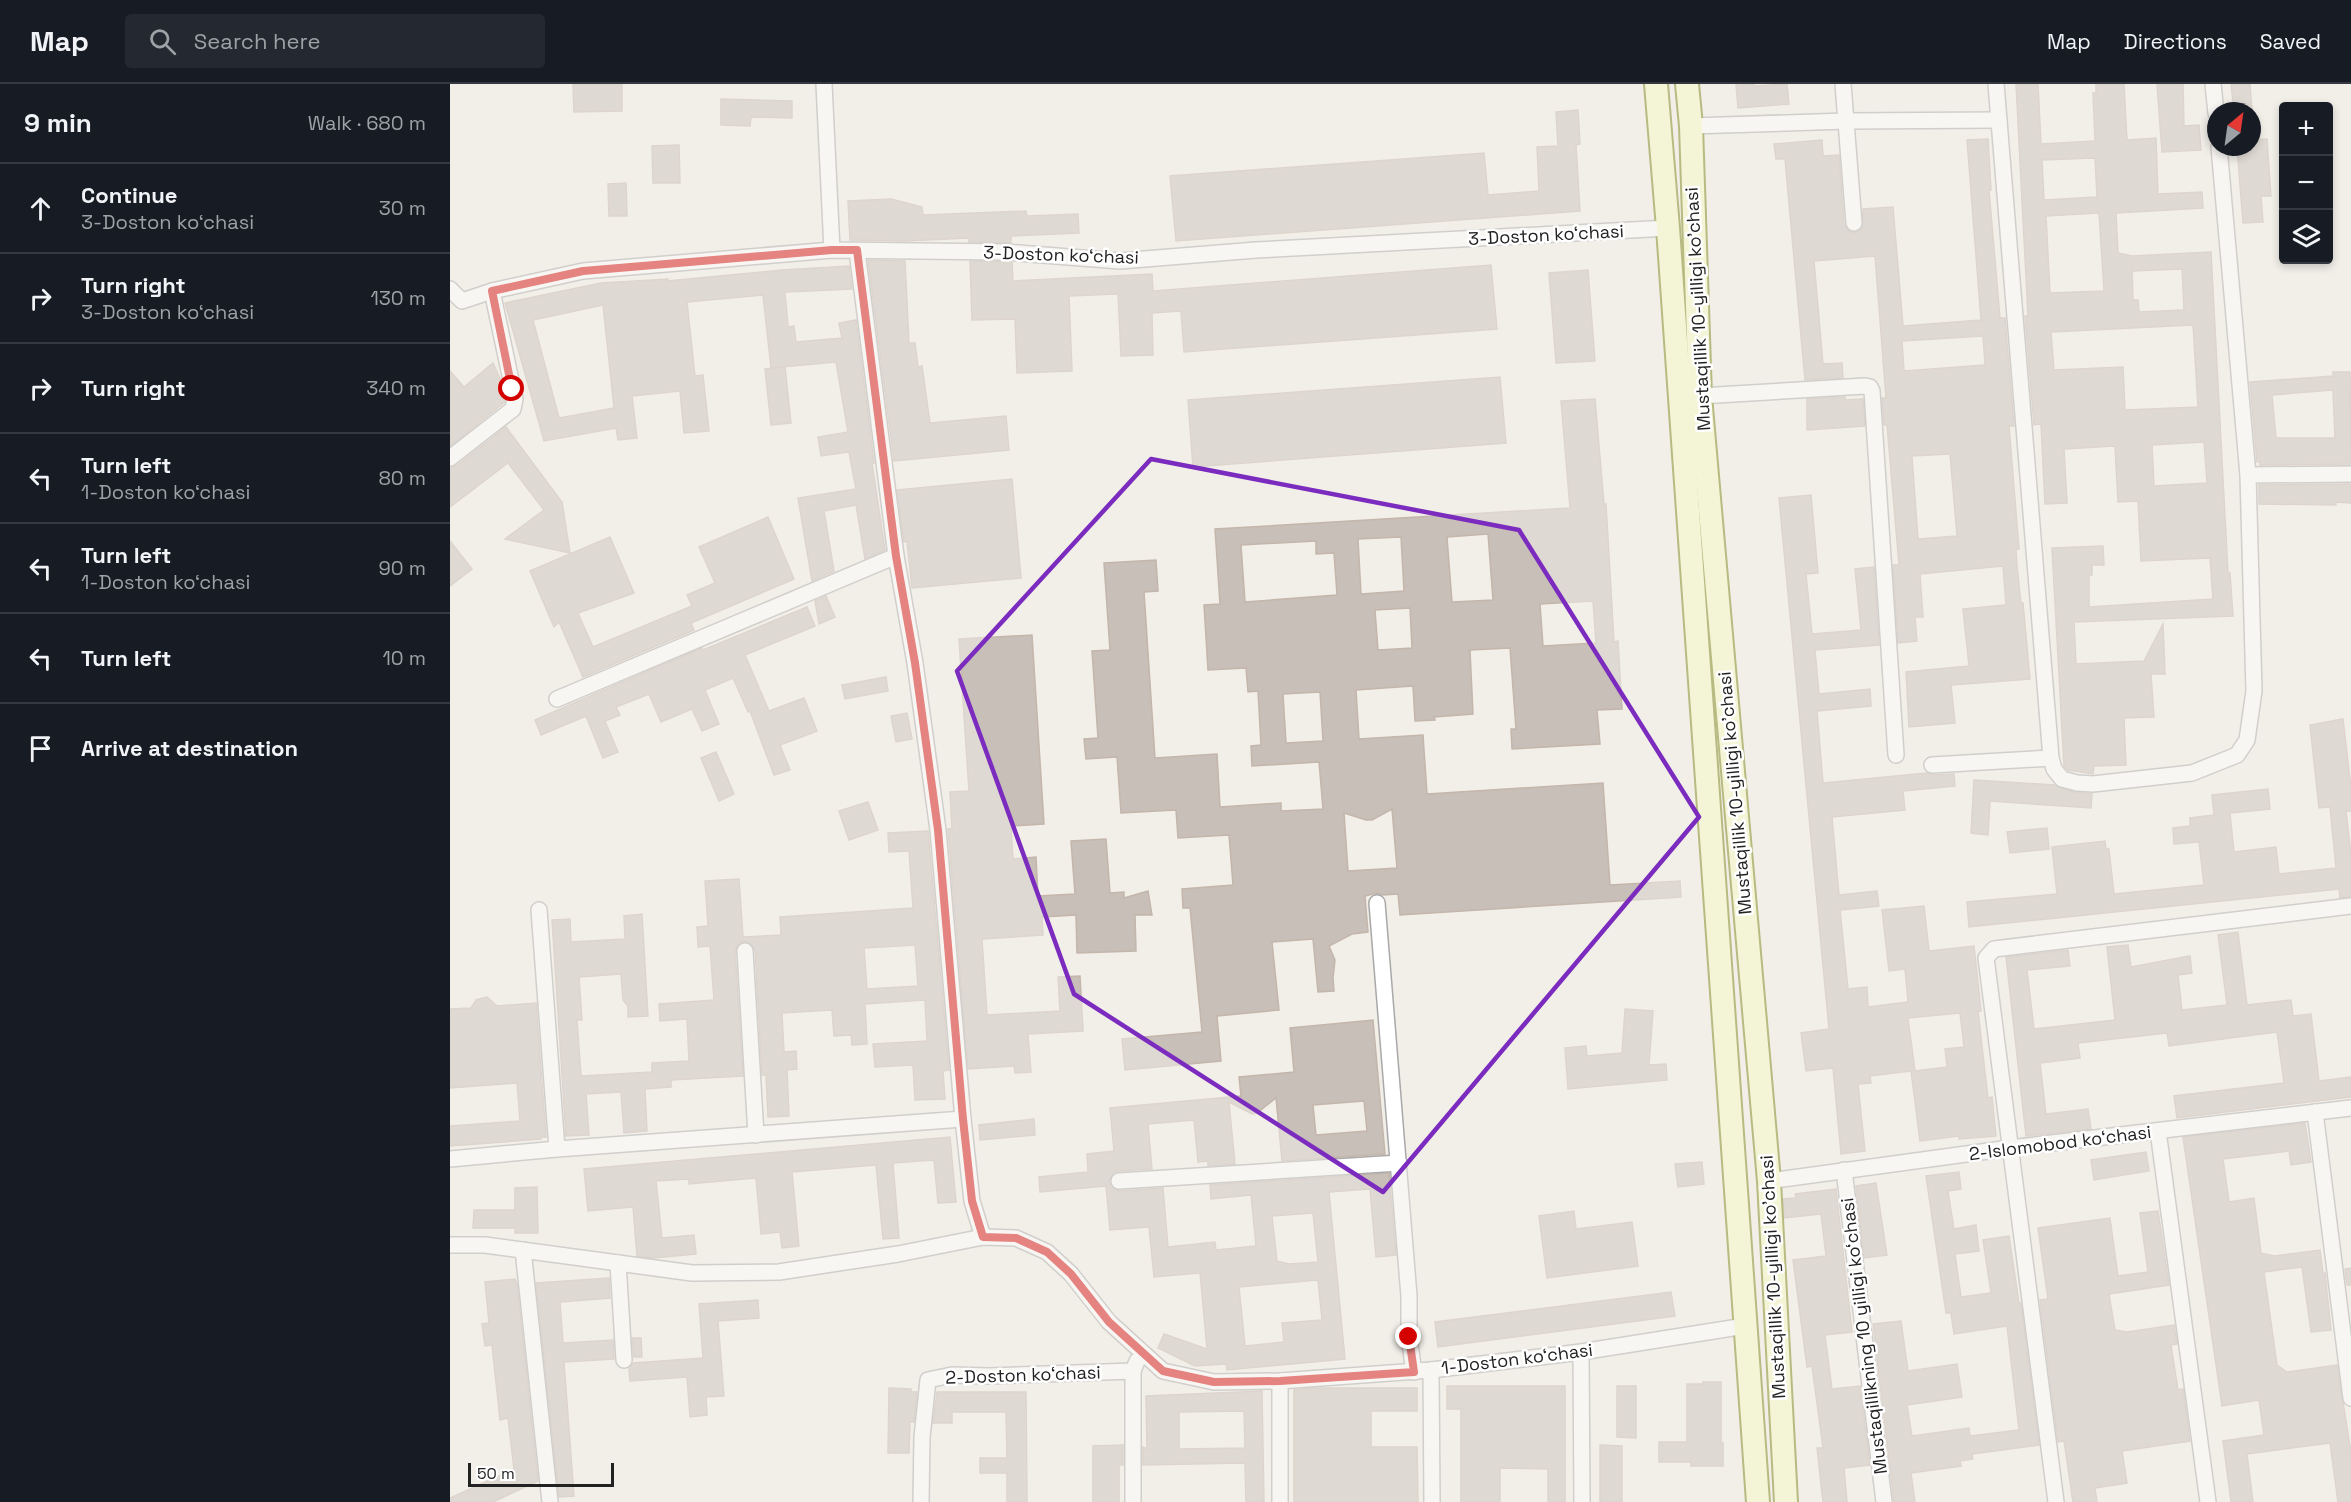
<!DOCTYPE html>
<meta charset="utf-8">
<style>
:root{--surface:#171b24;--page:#242831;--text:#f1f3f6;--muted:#9ea1a6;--line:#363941}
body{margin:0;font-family:"Space Grotesk",sans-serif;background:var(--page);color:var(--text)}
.controls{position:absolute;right:18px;top:18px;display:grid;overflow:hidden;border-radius:6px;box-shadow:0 3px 9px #0003}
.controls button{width:54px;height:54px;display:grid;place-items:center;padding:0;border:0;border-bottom:2px solid var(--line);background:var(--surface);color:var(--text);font:30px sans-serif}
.compass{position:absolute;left:1757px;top:18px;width:54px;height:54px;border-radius:50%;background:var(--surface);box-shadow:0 3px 9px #0003;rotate:29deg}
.scale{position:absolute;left:18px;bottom:15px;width:146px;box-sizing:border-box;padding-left:6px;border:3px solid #222;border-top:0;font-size:16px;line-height:21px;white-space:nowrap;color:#222;-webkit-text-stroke:4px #fff;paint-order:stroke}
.stop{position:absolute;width:18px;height:18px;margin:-14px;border:4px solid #d40000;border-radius:50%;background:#fff}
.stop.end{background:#d40000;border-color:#fff;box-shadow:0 2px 6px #0008}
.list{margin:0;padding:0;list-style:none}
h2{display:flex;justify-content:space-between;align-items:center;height:78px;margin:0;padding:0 24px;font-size:26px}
h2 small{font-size:20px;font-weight:400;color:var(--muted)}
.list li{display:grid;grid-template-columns:39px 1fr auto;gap:18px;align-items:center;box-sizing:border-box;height:90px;padding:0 24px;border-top:2px solid var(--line)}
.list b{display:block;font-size:22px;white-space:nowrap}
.list p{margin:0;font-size:20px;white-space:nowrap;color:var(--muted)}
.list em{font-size:20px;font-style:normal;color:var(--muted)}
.icon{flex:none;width:33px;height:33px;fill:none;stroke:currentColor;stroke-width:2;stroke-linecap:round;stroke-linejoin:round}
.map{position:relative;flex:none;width:1901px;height:1418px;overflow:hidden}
header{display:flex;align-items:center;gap:36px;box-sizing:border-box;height:84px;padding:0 30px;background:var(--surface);border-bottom:2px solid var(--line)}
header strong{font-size:28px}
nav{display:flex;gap:33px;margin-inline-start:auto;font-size:21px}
.search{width:420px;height:54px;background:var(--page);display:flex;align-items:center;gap:15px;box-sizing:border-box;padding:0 21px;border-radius:6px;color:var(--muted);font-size:22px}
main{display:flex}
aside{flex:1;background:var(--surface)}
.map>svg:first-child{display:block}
.building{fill:#c7bfb8;stroke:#c4b6ab;stroke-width:1.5;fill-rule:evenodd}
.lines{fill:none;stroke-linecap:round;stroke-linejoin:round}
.minor-casing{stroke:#a9a9a9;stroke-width:18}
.secondary-casing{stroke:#707d05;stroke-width:26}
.minor{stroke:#fff;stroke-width:15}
.secondary{stroke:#f7fabf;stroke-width:22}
.route{stroke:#d40000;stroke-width:8}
.marked{fill:none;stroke:#7b2cbf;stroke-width:4.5;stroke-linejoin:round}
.labels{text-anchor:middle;stroke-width:5;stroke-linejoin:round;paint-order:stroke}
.street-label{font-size:18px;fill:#222;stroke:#fff}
</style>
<header>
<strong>Map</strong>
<div class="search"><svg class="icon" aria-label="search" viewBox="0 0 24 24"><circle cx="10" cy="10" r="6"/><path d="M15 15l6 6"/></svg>Search here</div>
<nav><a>Map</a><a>Directions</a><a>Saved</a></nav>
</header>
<main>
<aside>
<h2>9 min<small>Walk · 680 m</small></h2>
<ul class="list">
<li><svg class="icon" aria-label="ahead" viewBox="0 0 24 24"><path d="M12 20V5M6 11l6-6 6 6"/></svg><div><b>Continue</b><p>3-Doston koʻchasi</p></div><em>30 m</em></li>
<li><svg class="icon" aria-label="right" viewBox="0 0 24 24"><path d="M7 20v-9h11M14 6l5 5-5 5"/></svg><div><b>Turn right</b><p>3-Doston koʻchasi</p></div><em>130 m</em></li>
<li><svg class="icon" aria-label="right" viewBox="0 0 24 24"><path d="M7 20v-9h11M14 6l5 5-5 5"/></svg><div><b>Turn right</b></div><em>340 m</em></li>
<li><svg class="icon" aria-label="left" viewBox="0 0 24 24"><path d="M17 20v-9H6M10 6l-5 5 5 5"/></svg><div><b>Turn left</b><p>1-Doston koʻchasi</p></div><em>80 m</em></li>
<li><svg class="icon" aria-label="left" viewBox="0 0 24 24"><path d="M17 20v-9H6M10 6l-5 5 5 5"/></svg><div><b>Turn left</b><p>1-Doston koʻchasi</p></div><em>90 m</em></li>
<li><svg class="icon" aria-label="left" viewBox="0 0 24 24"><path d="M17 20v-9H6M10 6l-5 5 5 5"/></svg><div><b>Turn left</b></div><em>10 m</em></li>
<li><svg class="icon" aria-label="arrive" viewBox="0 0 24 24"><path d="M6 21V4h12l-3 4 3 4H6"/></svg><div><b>Arrive at destination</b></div></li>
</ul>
</aside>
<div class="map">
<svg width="1901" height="1418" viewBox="0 0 1901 1418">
<rect width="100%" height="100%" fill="#f2efe9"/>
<!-- building -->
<g class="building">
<path d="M123 0H172V27L124 28Z"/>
<path d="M1286 0H1304L1305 2 1337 0 1339 20 1288 24Z"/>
<path d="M1566 0H1588L1591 60 1645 57 1643 9H1646V0H1674L1677 56 1706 54 1708 110 1752 108 1753 124 1666 129 1668 169 1682 172 1761 168 1778 489H1780L1783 532 1624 538 1626 580 1694 577 1713 540 1715 590H1701L1704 633 1674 634 1676 681 1644 682 1643 690 1618 686 1614 682 1602 464 1653 462 1654 481H1642V491H1639V523L1763 515 1760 474 1691 477 1688 417 1668 418 1665 362 1614 365 1617 419 1595 420 1591 340 1584 341 1575 232H1578ZM1645 74 1647 113 1594 116 1592 76ZM1649 129 1654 207 1600 209 1596 132ZM1732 185 1734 226 1689 228 1688 216H1683L1682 187ZM1743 241 1748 323 1675 326 1673 283 1604 286 1601 248ZM1754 358 1757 399 1704 402 1702 361Z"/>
<path d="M1707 0H1733L1734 42 1749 41 1751 66 1712 68Z"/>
<path d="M1781 0H1800L1802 27H1784Z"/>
<path d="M271 15 342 17V34L301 33 300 42 271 41Z"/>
<path d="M1128 26 1130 60 1126 61 1130 127 726 157 720 92 1034 69 1038 111 1089 107 1087 63 1108 62 1106 28Z"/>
<path d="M1538 55 1541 106H1539L1550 234H1555L1564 342H1559L1569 465H1566L1567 481 1571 520 1573 519 1580 595 1501 601 1505 639 1459 643 1456 588 1519 582 1513 525 1556 521 1553 482 1470 490 1473 533H1465L1467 557 1448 559 1443 481H1449L1437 341H1434L1432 314H1436L1425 172 1364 177 1373 280 1392 279 1393 294 1355 296 1335 75H1326L1324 60 1372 56 1373 72 1389 71 1394 140 1399 147 1405 149 1412 144 1413 125 1443 123 1453 242 1531 236 1517 56ZM1533 252 1535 281 1454 287 1452 257ZM1500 370 1507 452 1468 455 1462 372Z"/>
<path d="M1817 55 1821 112H1811L1813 138 1793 139 1787 63H1802V56Z"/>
<path d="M229 61 230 99H203L202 62Z"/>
<path d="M176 99 177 132H159L158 100Z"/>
<path d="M441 115 472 123 473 131 576 127 577 132 628 130 629 149 561 152V159L519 158V154L455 157 400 156 398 117Z"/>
<path d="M418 176 455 177 459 259H465L468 283 472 282 480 339 556 332 559 366 444 377Z"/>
<path d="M520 177 562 178 563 197 702 190 703 207 1041 181 1047 245 734 268 731 227 702 229 703 271 671 272 668 210 619 212 622 287 567 289 565 235 522 236Z"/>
<path d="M399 182 402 205 335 208 338 243 344 242 346 258 392 254 389 239 406 236 424 379H422L435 466 415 475 406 421 374 427 384 487 362 497 348 414 406 405 399 368 371 372 368 353 398 348 386 278 321 284 313 211 237 218 245 292 253 291 259 347 234 349 230 307 182 312 187 354 168 356 166 344 94 357 55 219 151 199 218 195 217 197 332 186ZM153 221 164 324 109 334 83 236Z"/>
<path d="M1138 186 1145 277 1106 279 1099 189Z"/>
<path d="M43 279 52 299 55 318 0 362V287L14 303Z"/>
<path d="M335 283 341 339 321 341 315 285Z"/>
<path d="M1883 288H1900L1901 380 1810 381V377L1807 378 1800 298 1883 292ZM1883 306 1885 354H1826L1822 311Z"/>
<path d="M1050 293 1056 359 743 383 738 316Z"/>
<path d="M1395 313V316L1413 315 1415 342 1357 346V315Z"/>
<path d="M1145 315 1154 420H1156L1164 558 1168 557 1172 625 1147 626 1150 660 1062 665 1061 645H1066L1060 564 1020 566 1023 630 984 633 985 636 965 637 963 602 906 606 909 655 973 651 977 710 1153 699 1160 801 1230 797 1231 813 950 831 948 810 933 811 927 809 915 812 918 848 902 850 879 862 885 876 883 894 884 907 868 908 863 855 822 858 829 926 767 932 771 977 675 986 672 955 752 948 740 824H733L732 805 783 801 779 751 728 754 726 726 671 729 667 673 636 675 634 655 648 654 642 567 660 566 654 479 706 476 708 507 694 508 705 674 767 670 770 723 831 719V727L873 725 869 678 802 682 801 662 811 661 808 607 798 608 796 584 758 586 754 521 770 520 765 445 1120 424 1111 317ZM1038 450 1043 516 1002 518 997 453ZM951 453 954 507 911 510 908 455ZM866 457V470L884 469 887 511 795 518 791 461ZM1143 517 1146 559 1093 562 1090 520ZM960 524 962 564 928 566 925 526ZM870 608 873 657 836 659 833 610ZM942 725 947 784 898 787 894 729 916 736H922Z"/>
<path d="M56 343 112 418 120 469 55 455 94 426 58 379 0 423V384L6 382Z"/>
<path d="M562 395 571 494 462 504 457 457 454 458 447 406Z"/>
<path d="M1901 400V419L1886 418V421L1809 420V401Z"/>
<path d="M1361 411 1368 489 1356 490 1362 550 1411 546 1405 485 1424 483 1429 561 1365 566 1369 610 1420 605 1421 622 1367 627 1373 699 1477 689 1483 691 1504 690 1505 702 1453 707 1455 726 1382 733 1389 811 1427 807 1429 822 1390 826 1398 905 1417 903 1418 923 1458 918 1455 885 1439 887 1432 826 1474 822 1479 867 1524 862 1531 927H1528L1538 1014 1542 1013 1546 1052 1509 1055V1052L1470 1057 1461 987 1420 992 1421 999 1408 1000 1415 1067 1391 1070 1383 984 1356 987 1351 949 1379 945 1329 414ZM1510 929 1514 963 1495 965 1497 983 1465 987 1458 934Z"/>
<path d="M318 433 344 495 241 539 244 546 133 593 109 538 104 543 80 487 160 453 184 509 128 529 143 563 242 522 237 511 265 499 249 463Z"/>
<path d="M0 457 22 485 0 502Z"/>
<path d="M376 512 385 533 369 540 365 517Z"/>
<path d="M357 523 365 542 295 571 319 627 354 614 367 647 330 661 340 686 324 691 300 627 298 628 283 594 255 606 269 640 252 647 242 625 211 638 199 610 166 623 170 631 155 637 168 668 153 674 136 632 91 651 85 636 252 564 253 566Z"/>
<path d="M582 551 594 740 561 742 563 775 586 773 588 812 625 810 621 757 656 755 660 809 674 808V814L698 807 702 831H685L686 867 627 869 626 831 592 833 593 851 532 855 537 931 610 927 608 893 630 892 633 947 578 950 581 988 565 989 564 982 518 985 498 745H502L500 708 519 707 509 555Z"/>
<path d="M436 593 438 607 395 615 392 601Z"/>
<path d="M457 629 462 655 446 658 441 632Z"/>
<path d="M1893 635 1901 704V727H1896L1901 770V812L1890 814 1889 805 1519 843 1517 818 1607 810 1602 763 1655 757 1656 765H1659L1664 810 1754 801 1749 758 1724 760 1723 744 1740 742V734L1764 731 1762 711 1818 705 1820 725 1780 729 1784 768 1826 763 1829 790 1886 784 1880 723 1869 724 1860 641Z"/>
<path d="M266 668 284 710 269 717 251 674Z"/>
<path d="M1524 696 1605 701 1624 708 1642 710 1641 724 1540 717 1538 751 1521 749Z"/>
<path d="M418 718 428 746 399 756 389 727Z"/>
<path d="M1597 744 1599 765 1560 769 1557 748Z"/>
<path d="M478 747 499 986 493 987 495 1015 465 1016 463 981 425 983 423 960 477 957 475 916 415 920 417 960 402 961 401 951 384 952 382 926 332 929 334 968 346 967 347 985 337 986 339 1032 318 1033 316 991H312L305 866 300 859 294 857 287 862 285 868 293 992 221 996V1003L195 1005 197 1047 174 1049 171 1008 136 1010 139 1051 116 1052 102 836 120 835 121 858 175 855 174 832 192 830 198 932 178 933V922L173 916 171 890 129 893 132 936H127L131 992 202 988V979L239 977 237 935 210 937 209 920 264 916 260 862 248 863 247 843 258 842 255 797 289 795 293 853 331 851 330 833 463 824 459 767 439 768 438 749ZM465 861 468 902 417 905 414 864Z"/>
<path d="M1788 848 1797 921 1841 916 1843 932 1861 930 1869 997 1901 993V1013L1727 1034 1724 1012 1834 999 1827 948 1719 962 1717 949 1628 959 1630 974 1590 979 1596 1030 1638 1025 1641 1045 1576 1052 1556 873 1618 866 1620 882 1577 886 1584 945 1665 936 1657 863 1678 861 1681 883 1740 872 1742 889 1728 891 1732 926 1777 921 1768 851Z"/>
<path d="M37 913 47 922 86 919 96 1053H91V1055L0 1062V1042L70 1037 67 999 0 1004V925L21 924 26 916Z"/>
<path d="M1175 925 1203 927 1199 981 1216 980 1217 996 1118 1005 1115 964 1136 962 1137 972 1172 969Z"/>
<path d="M923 936 935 1070 832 1077 826 1014 807 1029 802 1030 779 1018 785 1080 758 1082V1077L748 1078 744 1036 698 1040 702 1085 668 1087 663 1089 659 1097 661 1103 669 1107 713 1104 718 1163 765 1158 766 1166 806 1162 801 1111 761 1115 760 1101 939 1089 946 1171 926 1173 920 1105 879 1108 895 1275 777 1286 776 1280 745 1282 708 1264 714 1250 757 1265 750 1189 704 1193 699 1143 660 1146 656 1102 590 1108 589 1093 638 1088 637 1070 664 1067 660 1024 791 1012 789 993 844 988 840 944ZM914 1017 917 1047 866 1051 863 1021ZM863 1129 868 1178 839 1180 827 1177 822 1132ZM868 1196 872 1236 832 1239 834 1258 795 1262 789 1203Z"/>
<path d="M584 1035 585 1051 530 1056 529 1041Z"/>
<path d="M1855 1039 1861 1078 1841 1081 1839 1067 1773 1075 1779 1118 1804 1114 1811 1169 1824 1172 1870 1166 1873 1189H1875L1881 1246 1861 1248 1852 1183 1814 1188 1827 1281 1837 1288 1887 1281 1901 1368V1418H1888L1880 1359 1797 1370 1803 1418H1781L1773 1357 1814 1351 1809 1316 1772 1322 1733 1053Z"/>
<path d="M500 1053 506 1118 488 1119 484 1076 443 1079 449 1154 433 1155 426 1081 342 1088 349 1162 332 1164 330 1148 311 1150 306 1094 239 1100V1095L206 1097 212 1154 244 1151 246 1170 203 1174 187 1172 183 1123 138 1127 134 1085Z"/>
<path d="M1696 1068 1699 1087 1644 1096 1641 1076Z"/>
<path d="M1252 1078 1254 1100 1228 1103 1225 1080Z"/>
<path d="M1509 1088 1511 1105 1498 1107 1504 1145 1526 1141 1529 1167 1505 1170 1511 1213 1541 1209 1533 1156 1559 1152 1569 1219H1571L1589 1361 1522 1370 1523 1375 1510 1377 1511 1382 1461 1389 1465 1418H1444L1423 1240 1451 1237 1458 1287 1507 1280 1512 1313 1457 1321 1462 1352 1519 1344 1520 1352 1569 1346 1557 1242 1504 1250 1501 1229H1496L1476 1092Z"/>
<path d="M1426 1099 1437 1171 1414 1174 1406 1102Z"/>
<path d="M87 1103 88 1149H65V1144H23L24 1126H65V1104Z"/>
<path d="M1386 1105 1402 1248 1375 1251 1382 1305 1410 1302 1420 1381 1394 1384 1397 1418H1373L1367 1364H1373L1362 1282 1357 1283 1343 1176 1376 1172 1371 1130 1334 1134 1333 1115 1346 1114 1345 1110Z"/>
<path d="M1124 1127 1126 1145 1182 1138 1188 1182 1097 1194 1089 1132Z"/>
<path d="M1708 1127 1719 1201 1659 1210 1665 1246 1677 1248 1724 1241 1727 1260 1721 1261 1728 1306 1733 1305 1740 1357 1672 1367 1677 1399 1645 1404 1647 1418H1623L1614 1357 1608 1358 1590 1216 1598 1215 1588 1144 1660 1134 1668 1192 1698 1188 1690 1129Z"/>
<path d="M1901 1184V1201H1897L1895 1185Z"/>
<path d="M159 1194 160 1214 110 1218 113 1259 163 1256 164 1275 114 1278 124 1412 109 1413 86 1199Z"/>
<path d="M65 1195 67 1200 88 1397 43 1418H0V1414L64 1385 58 1334 50 1336 42 1261 35 1262 32 1240 39 1239 35 1198Z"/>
<path d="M1221 1208 1225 1232 988 1263 985 1238Z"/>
<path d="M308 1216 309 1234 268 1237 274 1312 256 1313 257 1331 240 1333 237 1293 180 1297 179 1284 183 1279 253 1274 249 1220Z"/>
<path d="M182 1254H191L192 1273H184Z"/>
<path d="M1253 1298H1271V1359H1273V1382H1241V1378H1209V1358H1237V1300H1253Z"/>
<path d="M997 1302H1115V1418H1098V1385L1050 1384V1418H1011V1325H997Z"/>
<path d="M1167 1302H1186V1354L1167 1353Z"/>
<path d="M439 1304 461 1305V1308H467L464 1338H460L459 1369H438Z"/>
<path d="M865 1304H967V1327H921V1363H967L968 1418H844V1306Z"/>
<path d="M812 1307 814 1418H796L795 1379 693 1381V1363L697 1365 696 1312ZM794 1327 795 1364 729 1365V1328Z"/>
<path d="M487 1308H576L577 1418H557V1389H530V1374H557L556 1328H502V1339H483Z"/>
<path d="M673 1361V1381H669V1418H643V1362Z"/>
<path d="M1150 1361 1172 1362V1418H1150Z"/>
</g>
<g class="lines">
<!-- minor casing -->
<g class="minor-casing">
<g id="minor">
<path d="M374 0 382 166"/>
<path d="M1393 0 1404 139"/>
<path d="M1763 0 1766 29"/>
<path d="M1241 42 1396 37 1549 36"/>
<path d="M407 167 446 472 465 579 488 746 513 1035 522 1117 533 1153"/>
<path d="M0 205 12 217 42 207 133 187 382 166 555 168 670 177 806 166 1218 144"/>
<path d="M1250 312 1415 302 1420 303 1422 307 1446 671"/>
<path d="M0 374 63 325 65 315 42 207"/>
<path d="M1798 391 1901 390"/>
<path d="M107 615 446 472"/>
<path d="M1601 674 1604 685 1612 695 1627 699 1643 700 1742 689 1787 671 1797 656 1804 607 1798 391 1769 63"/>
<path d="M1482 681 1601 674 1546 0"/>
<path d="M927 819 959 1212V1253L964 1288"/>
<path d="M89 826 107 1065"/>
<path d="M295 867 306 1051"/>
<path d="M1865 1028 1901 1314"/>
<path d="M1708 1047 1758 1418"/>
<path d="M0 1075 107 1065 513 1035"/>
<path d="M1394 1086 1434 1418"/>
<path d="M669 1097 949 1079"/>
<path d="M1319 1097 1560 1064 1901 1024"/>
<path d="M0 1161H35L242 1189 329 1188 448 1170 533 1153 566 1154 597 1168 621 1190 659 1238 713 1287 764 1298 830 1297 981 1286 1131 1268 1295 1242"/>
<path d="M73 1166 100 1418"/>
<path d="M168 1179 174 1276"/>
<path d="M1131 1268 1132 1418"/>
<path d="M981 1286 982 1418"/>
<path d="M471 1418 472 1353 478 1296 502 1291 539 1292 683 1287"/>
<path d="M683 1418V1287L687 1277"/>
<path d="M830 1418V1297"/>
<path d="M1606 1418 1536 874 1544 865 1901 822"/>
</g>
</g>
<!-- secondary casing -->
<g class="secondary-casing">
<g id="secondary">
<path d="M1206 0 1218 144 1308 1418"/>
<path d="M1237 0 1241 42 1250 312 1319 1097 1336 1418"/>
</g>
</g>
<!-- minor -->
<use href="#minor" class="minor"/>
<!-- secondary -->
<use href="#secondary" class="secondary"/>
</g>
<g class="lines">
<!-- route -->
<path class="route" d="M62 305 42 207 133 187 382 166H407L446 472 465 579 488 746 513 1035 522 1117 533 1153 566 1154 597 1168 621 1190 659 1238 713 1287 764 1298 830 1297 964 1288 959 1253"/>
</g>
<!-- marked area -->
<path d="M0 0H1901V1418H0ZM701 375 1069 446 1249 733 933 1108 624 910 507 587Z" fill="#f2efe9" fill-opacity=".55" fill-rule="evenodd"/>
<path class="marked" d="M701 375 1069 446 1249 733 933 1108 624 910 507 587Z"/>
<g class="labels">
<!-- street labels -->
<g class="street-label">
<text transform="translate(1096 151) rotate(-3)" y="6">3-Doston koʻchasi</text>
<text transform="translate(611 171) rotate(2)" y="6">3-Doston koʻchasi</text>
<text transform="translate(1248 225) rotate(-93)" y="6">Mustaqillik 10-yilligi ko'chasi</text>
<text transform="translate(1285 709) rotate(-95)" y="6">Mustaqillik 10-yilligi ko'chasi</text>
<text transform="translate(1610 1059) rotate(-7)" y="6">2-Islomobod koʻchasi</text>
<text transform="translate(1323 1193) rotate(-93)" y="6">Mustaqillik 10-yilligi ko'chasi</text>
<text transform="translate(1414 1252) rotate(-97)" y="6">Mustaqillikning 10 yilligi koʻchasi</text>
<text transform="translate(1067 1275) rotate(-7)" y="6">1-Doston koʻchasi</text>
<text transform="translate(573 1291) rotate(-2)" y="6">2-Doston koʻchasi</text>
</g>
</g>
</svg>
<div class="controls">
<button>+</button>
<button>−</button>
<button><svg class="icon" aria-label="layers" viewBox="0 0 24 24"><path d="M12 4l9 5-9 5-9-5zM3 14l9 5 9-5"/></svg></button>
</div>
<svg class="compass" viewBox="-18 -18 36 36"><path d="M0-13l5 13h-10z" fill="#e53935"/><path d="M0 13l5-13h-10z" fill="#9ea1a6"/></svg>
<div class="scale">50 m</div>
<div class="stop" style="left:62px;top:305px"></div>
<div class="stop end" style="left:959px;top:1253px"></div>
</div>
</main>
